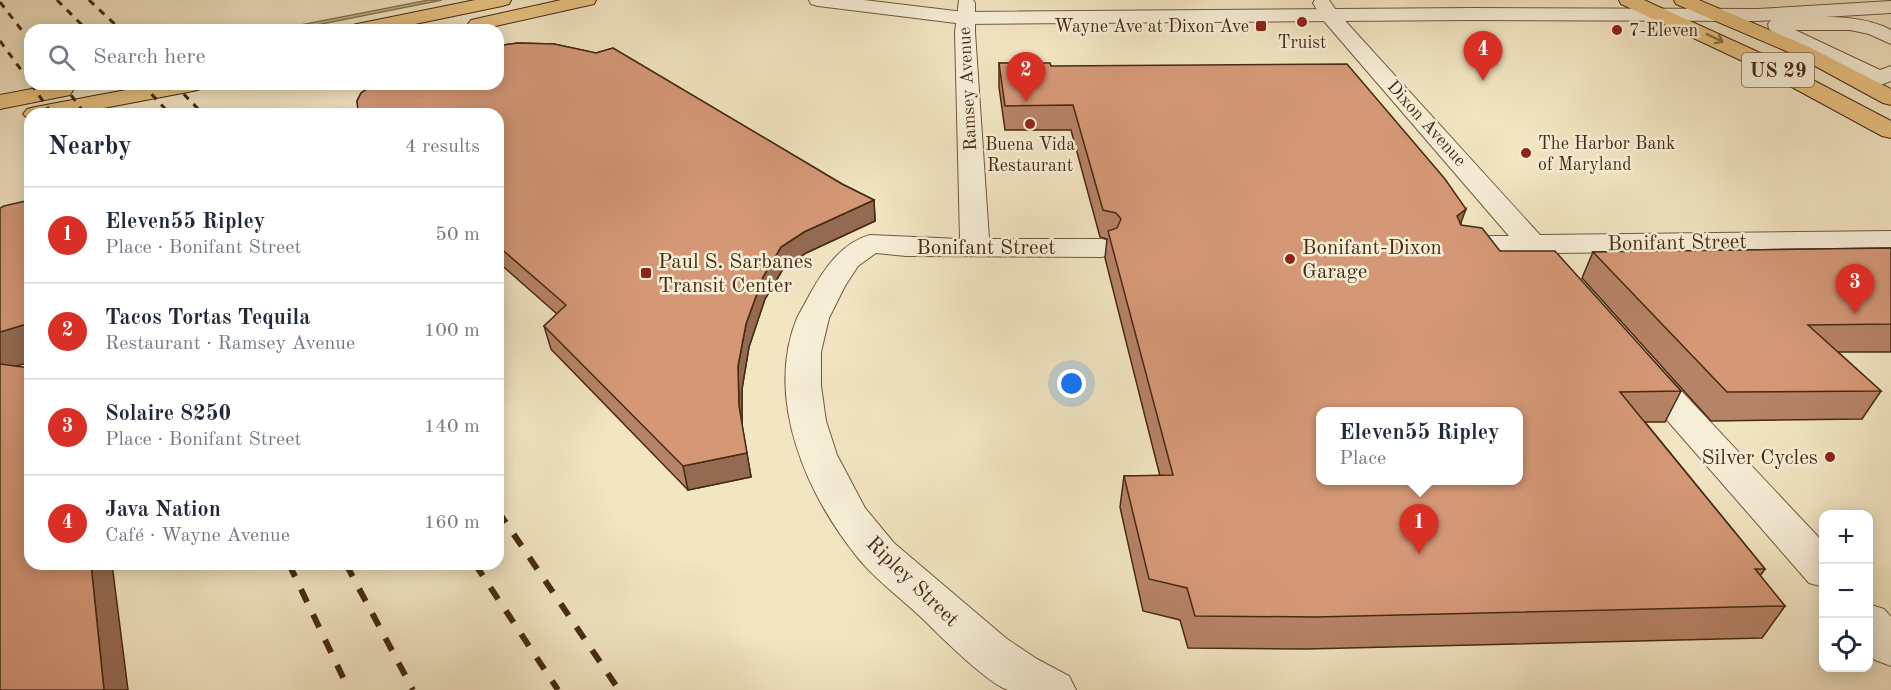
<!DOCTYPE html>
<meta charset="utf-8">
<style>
:root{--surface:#fff;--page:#f6f6f7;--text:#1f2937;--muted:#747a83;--line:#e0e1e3;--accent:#d93025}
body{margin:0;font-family:"Old Standard TT",serif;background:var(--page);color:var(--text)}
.controls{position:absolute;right:18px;bottom:18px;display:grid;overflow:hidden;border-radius:12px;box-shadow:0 3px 15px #0003}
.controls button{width:54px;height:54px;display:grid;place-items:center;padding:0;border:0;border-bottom:2px solid var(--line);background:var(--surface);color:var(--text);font:30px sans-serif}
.you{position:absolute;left:1072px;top:384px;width:21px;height:21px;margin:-15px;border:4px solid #fff;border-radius:50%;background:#1a73e8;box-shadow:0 0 0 9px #1a73e833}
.badge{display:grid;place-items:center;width:39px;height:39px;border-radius:50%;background:var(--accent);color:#fff;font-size:20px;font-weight:700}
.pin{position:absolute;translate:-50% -50px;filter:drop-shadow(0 2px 3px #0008)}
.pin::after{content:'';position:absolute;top:32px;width:21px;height:18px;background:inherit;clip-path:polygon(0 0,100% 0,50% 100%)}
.popup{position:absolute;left:1316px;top:407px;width:207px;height:78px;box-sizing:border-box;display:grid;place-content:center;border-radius:12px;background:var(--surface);filter:drop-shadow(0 2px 4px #0005);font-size:20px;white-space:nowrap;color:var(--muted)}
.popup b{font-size:22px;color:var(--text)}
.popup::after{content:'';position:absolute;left:50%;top:100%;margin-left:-12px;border:12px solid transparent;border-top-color:var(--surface)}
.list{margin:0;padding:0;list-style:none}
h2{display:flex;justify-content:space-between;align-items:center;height:78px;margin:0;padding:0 24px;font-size:26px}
h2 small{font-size:20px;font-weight:400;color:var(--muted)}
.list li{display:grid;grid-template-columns:39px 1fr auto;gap:18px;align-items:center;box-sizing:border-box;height:96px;padding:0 24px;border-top:2px solid var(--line)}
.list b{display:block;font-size:22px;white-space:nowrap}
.list p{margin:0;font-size:20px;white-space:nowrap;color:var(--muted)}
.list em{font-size:20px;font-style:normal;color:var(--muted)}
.icon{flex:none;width:33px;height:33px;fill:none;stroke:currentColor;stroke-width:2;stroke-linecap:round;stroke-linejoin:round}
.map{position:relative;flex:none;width:1891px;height:690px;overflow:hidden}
.search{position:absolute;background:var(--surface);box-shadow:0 3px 15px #0003;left:24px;top:24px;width:480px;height:66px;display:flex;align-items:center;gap:15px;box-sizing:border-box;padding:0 21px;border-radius:18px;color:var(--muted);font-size:22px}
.panel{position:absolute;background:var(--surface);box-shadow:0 3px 15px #0003;left:24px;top:108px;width:480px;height:462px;border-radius:18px}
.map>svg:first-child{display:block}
.green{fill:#c2c28e;stroke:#847650;stroke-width:1.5}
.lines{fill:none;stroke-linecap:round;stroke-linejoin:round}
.pedestrian-casing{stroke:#71593e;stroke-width:2}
.minor-casing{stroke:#71593e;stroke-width:2}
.tertiary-casing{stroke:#71593e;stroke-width:2}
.primary-casing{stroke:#462a12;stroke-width:2}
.trunk-casing{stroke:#462a12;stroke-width:2}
.pedestrian{fill:#f7eed7;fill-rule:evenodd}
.minor{fill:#f7eed7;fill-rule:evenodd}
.tertiary{fill:#f7eed7;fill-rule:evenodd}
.primary{fill:#e9c281;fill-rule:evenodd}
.trunk{fill:#e9c281;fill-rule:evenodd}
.rail-far1{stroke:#462a12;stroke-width:3;stroke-dasharray:7 7;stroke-linecap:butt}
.rail{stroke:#462a12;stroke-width:6;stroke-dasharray:14 14;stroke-linecap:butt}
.wall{fill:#b78366;stroke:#462a12;stroke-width:1.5}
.shaded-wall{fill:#956a53;stroke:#462a12;stroke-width:1.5}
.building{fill:#d59877;stroke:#462a12;stroke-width:1.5;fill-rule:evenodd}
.oneway{stroke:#8f6e44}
.poi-dot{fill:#8f2418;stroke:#f7eed7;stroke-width:2}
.labels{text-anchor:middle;stroke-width:5;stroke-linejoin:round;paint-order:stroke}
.far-poi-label{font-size:18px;fill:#462a12;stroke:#f7eed7;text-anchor:start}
.far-street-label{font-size:18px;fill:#462a12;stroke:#f7eed7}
.shield{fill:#f7eed7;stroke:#7b654d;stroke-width:1.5}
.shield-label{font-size:20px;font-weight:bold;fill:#462a12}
.street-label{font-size:21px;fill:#462a12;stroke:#f7eed7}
.poi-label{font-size:21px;fill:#462a12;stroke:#f7eed7;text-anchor:start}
</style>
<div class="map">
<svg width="1891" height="690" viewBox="0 0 1891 690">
<rect width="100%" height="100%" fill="#f2e5c2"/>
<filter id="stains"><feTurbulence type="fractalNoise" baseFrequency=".00333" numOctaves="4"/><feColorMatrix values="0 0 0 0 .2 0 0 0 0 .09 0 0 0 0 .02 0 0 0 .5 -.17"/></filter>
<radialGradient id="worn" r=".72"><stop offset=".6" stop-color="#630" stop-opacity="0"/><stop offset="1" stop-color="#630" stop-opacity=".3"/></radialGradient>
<!-- green -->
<path class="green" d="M429 0H442L291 30H275Z"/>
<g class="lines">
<!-- pedestrian casing -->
<g class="pedestrian-casing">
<path id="pedestrian" d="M1778 18C1814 18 1858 12 1891 30V44L1869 34 1850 30H1795L1880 70 1891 66V81L1880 85 1872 83 1782 39 1769 29 1768 24 1771 20Z"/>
</g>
<!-- minor casing -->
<g class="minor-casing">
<g id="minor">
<path d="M959 0H973L975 3V32L989 239H1102L1112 242 1116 248 1112 254 1102 257 906 256 876 253 858 266 845 286 829 318 821 352V386L826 421 837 455 865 508 894 543 1007 639 1037 659 1069 676 1076 690C1060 690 1021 690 1008 690 987 683 941 637 924 620 902 599 877 581 858 558 807 495 764 399 797 318 801 310 806 302 810 294 824 269 841 243 870 235L960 239 955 32Z"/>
<path d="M1315 0H1329L1338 13 1540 235 1891 231V249L1555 253 1582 284 1578 290C1551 297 1540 271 1524 253L1464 254 1454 251 1450 245 1454 239 1464 236H1509L1323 20 1313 3Z"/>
<path d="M1644 361 1656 364 1824 543V587L1809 583 1632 380 1627 372 1632 364Z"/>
<path d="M1868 604 1884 609 1891 617V666L1875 660 1868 653Z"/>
</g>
</g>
<!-- tertiary casing -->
<g class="tertiary-casing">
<path id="tertiary" d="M809 0H864L964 12 1472 8 1757 9 1891 1V13L1757 21 1472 20 964 24 818 6 811 4Z"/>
</g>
<!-- primary casing -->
<g class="primary-casing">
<g id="primary">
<path d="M475 0H511L509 4 502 6 386 30H347L350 26 357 24Z"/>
<path d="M561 0H596L594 4 478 30 471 28 468 24 471 20Z"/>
<path d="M58 84 70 85 73 90 70 95 0 109V95Z"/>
<path d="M158 84H204L201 89 193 91 72 114H30V120L23 114 27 109 35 107Z"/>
</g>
</g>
<!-- trunk casing -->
<g class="trunk-casing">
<g id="trunk">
<path d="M1619 0H1644L1769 57 1891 121V138L1882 136 1753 66 1621 4Z"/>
<path d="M1674 0H1699L1807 46 1891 89V105L1883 103 1793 54 1676 4Z"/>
</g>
</g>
<!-- pedestrian -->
<use href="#pedestrian" class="pedestrian"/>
<!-- minor -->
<use href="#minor" class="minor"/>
<!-- tertiary -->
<use href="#tertiary" class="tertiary"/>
<!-- primary -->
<use href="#primary" class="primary"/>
<!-- trunk -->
<use href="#trunk" class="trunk"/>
<!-- rail-far1 -->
<g class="rail-far1">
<path d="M57 0 87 30"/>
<path d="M89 0 121 30"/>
<path d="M0 2 30 41"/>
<path d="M0 41 30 82"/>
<path d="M31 84 52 114"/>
<path d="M63 84 85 114"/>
<path d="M142 84 170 114"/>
<path d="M174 84 203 114"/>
</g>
<!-- rail -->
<g class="rail">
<path d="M498 511 619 690"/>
<path d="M289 564 349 690"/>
<path d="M346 564 413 690"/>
<path d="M475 564 558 690"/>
</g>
</g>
<!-- wall -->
<g class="wall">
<path d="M517 43 554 44 596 53 613 48 842 184 874 200 875 221 806 253 783 269 765 299 749 347 742 389V426L751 477 688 490 551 349 544 326 557 314 498 262V114H359L357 101 361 93 374 84H498V46Z"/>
<path d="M999 63 1051 66 1461 223V225L1500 251 1681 391 1665 422H1645L1765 569 1760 576 1785 606 1762 638 1306 649 1188 648 1180 620 1143 611 1120 507 1124 476H1160L1105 258 1107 239 1100 237 1071 130H1005L999 87Z"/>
<path d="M1891 248V352H1838L1881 391 1862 419 1711 421 1582 278 1593 252Z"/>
</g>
<!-- shaded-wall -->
<g class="shaded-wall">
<path d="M874 200 875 221 806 253 783 269 765 299 749 347 742 389V430L739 406 738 366 746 324 763 277 781 247 804 232Z"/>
<path d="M1466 209 1456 236 1457 216Z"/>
<path d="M30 323V362L0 371V332Z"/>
<path d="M747 453 751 477 688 490 683 466Z"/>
<path d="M91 564H112L128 690H104Z"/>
</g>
<!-- building -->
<g class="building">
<path d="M517 43 554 44 596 53 613 48 842 184 874 200 804 232 781 247 763 277 746 324 738 366 739 406 747 453 683 466 544 326 566 305 498 246V114H360L358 111 357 101 361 93 374 84H498V46Z"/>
<path d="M999 63H1050L1051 66 1347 64 1445 179 1466 209 1457 216 1461 225 1482 228 1500 251H1555L1681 391 1620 392 1765 569H1755L1785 606 1316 617 1195 616 1187 588 1149 579 1124 476 1173 475 1108 231 1117 228 1121 219 1116 213 1103 210 1073 105 1005 106ZM1320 411H1518V480H1320Z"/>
<path d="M30 200V323L0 332V208L4 206Z"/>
<path d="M1891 248V324L1808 325 1881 391 1727 392 1593 252Z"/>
<path d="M0 364 30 368V564H91L104 690H0Z"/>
</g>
<!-- one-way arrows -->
<defs><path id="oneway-shaft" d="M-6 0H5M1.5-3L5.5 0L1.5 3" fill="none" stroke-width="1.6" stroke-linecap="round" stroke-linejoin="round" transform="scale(1.5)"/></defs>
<use class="oneway" href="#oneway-shaft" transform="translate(1715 38) rotate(26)"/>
<!-- markers -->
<g class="poi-dot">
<circle cx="1302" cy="22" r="6"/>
<rect x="1255" y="20" width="12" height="12" rx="3"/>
<circle cx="1617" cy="30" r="6"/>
<circle cx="1030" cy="124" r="6"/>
<circle cx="1526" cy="153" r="6"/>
<circle cx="1290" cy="259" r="6"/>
<rect x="640" y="267" width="12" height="12" rx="3"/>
<circle cx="1830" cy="457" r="6"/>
</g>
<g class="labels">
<!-- far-poi labels -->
<g class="far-poi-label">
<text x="1249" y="32" text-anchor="end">Wayne Ave at Dixon Ave</text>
<text x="1629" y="36">7-Eleven</text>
<text x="1302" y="48" text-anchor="middle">Truist</text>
<text x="1538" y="149">The Harbor Bank<tspan x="1538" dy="21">of Maryland</tspan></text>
<text x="1030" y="150" text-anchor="middle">Buena Vida<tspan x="1030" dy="21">Restaurant</tspan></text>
</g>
<!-- far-street labels -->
<g class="far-street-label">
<text transform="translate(967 89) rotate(-93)" y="6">Ramsey Avenue</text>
<text transform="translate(1427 123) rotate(48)" y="6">Dixon Avenue</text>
</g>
<!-- shield labels -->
<rect class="shield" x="1742" y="53" width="72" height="34" rx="4.5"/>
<g class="shield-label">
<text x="1778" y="77">US 29</text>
</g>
<!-- street labels -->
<g class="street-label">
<text transform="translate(1677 242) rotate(-1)" y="7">Bonifant Street</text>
<text x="986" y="254">Bonifant Street</text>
<text transform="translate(913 581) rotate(44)" y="7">Ripley Street</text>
</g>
<!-- poi labels -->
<g class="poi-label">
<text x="1302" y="254">Bonifant-Dixon<tspan x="1302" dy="24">Garage</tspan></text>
<text x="658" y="268">Paul S. Sarbanes<tspan x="658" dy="24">Transit Center</tspan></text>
<text x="1818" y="464" text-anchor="end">Silver Cycles</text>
</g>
</g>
<rect width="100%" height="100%" filter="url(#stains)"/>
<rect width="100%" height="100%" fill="url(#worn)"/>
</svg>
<div class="controls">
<button>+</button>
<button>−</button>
<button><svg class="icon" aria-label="locate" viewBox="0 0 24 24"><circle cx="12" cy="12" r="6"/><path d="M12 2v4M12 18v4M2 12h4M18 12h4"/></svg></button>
</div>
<div class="you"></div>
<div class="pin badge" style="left:1419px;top:554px">1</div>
<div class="popup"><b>Eleven55 Ripley</b>Place</div>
<div class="pin badge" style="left:1026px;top:102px">2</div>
<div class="pin badge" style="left:1855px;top:314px">3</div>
<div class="pin badge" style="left:1483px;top:81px">4</div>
<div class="search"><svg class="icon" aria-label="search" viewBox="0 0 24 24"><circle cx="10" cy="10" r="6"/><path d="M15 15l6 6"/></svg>Search here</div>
<section class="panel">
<h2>Nearby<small>4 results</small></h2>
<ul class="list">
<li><span class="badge">1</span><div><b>Eleven55 Ripley</b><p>Place · Bonifant Street</p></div><em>50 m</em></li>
<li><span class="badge">2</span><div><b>Tacos Tortas Tequila</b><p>Restaurant · Ramsey Avenue</p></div><em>100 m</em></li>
<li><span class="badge">3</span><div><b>Solaire 8250</b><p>Place · Bonifant Street</p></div><em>140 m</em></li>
<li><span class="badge">4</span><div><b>Java Nation</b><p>Café · Wayne Avenue</p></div><em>160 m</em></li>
</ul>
</section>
</div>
